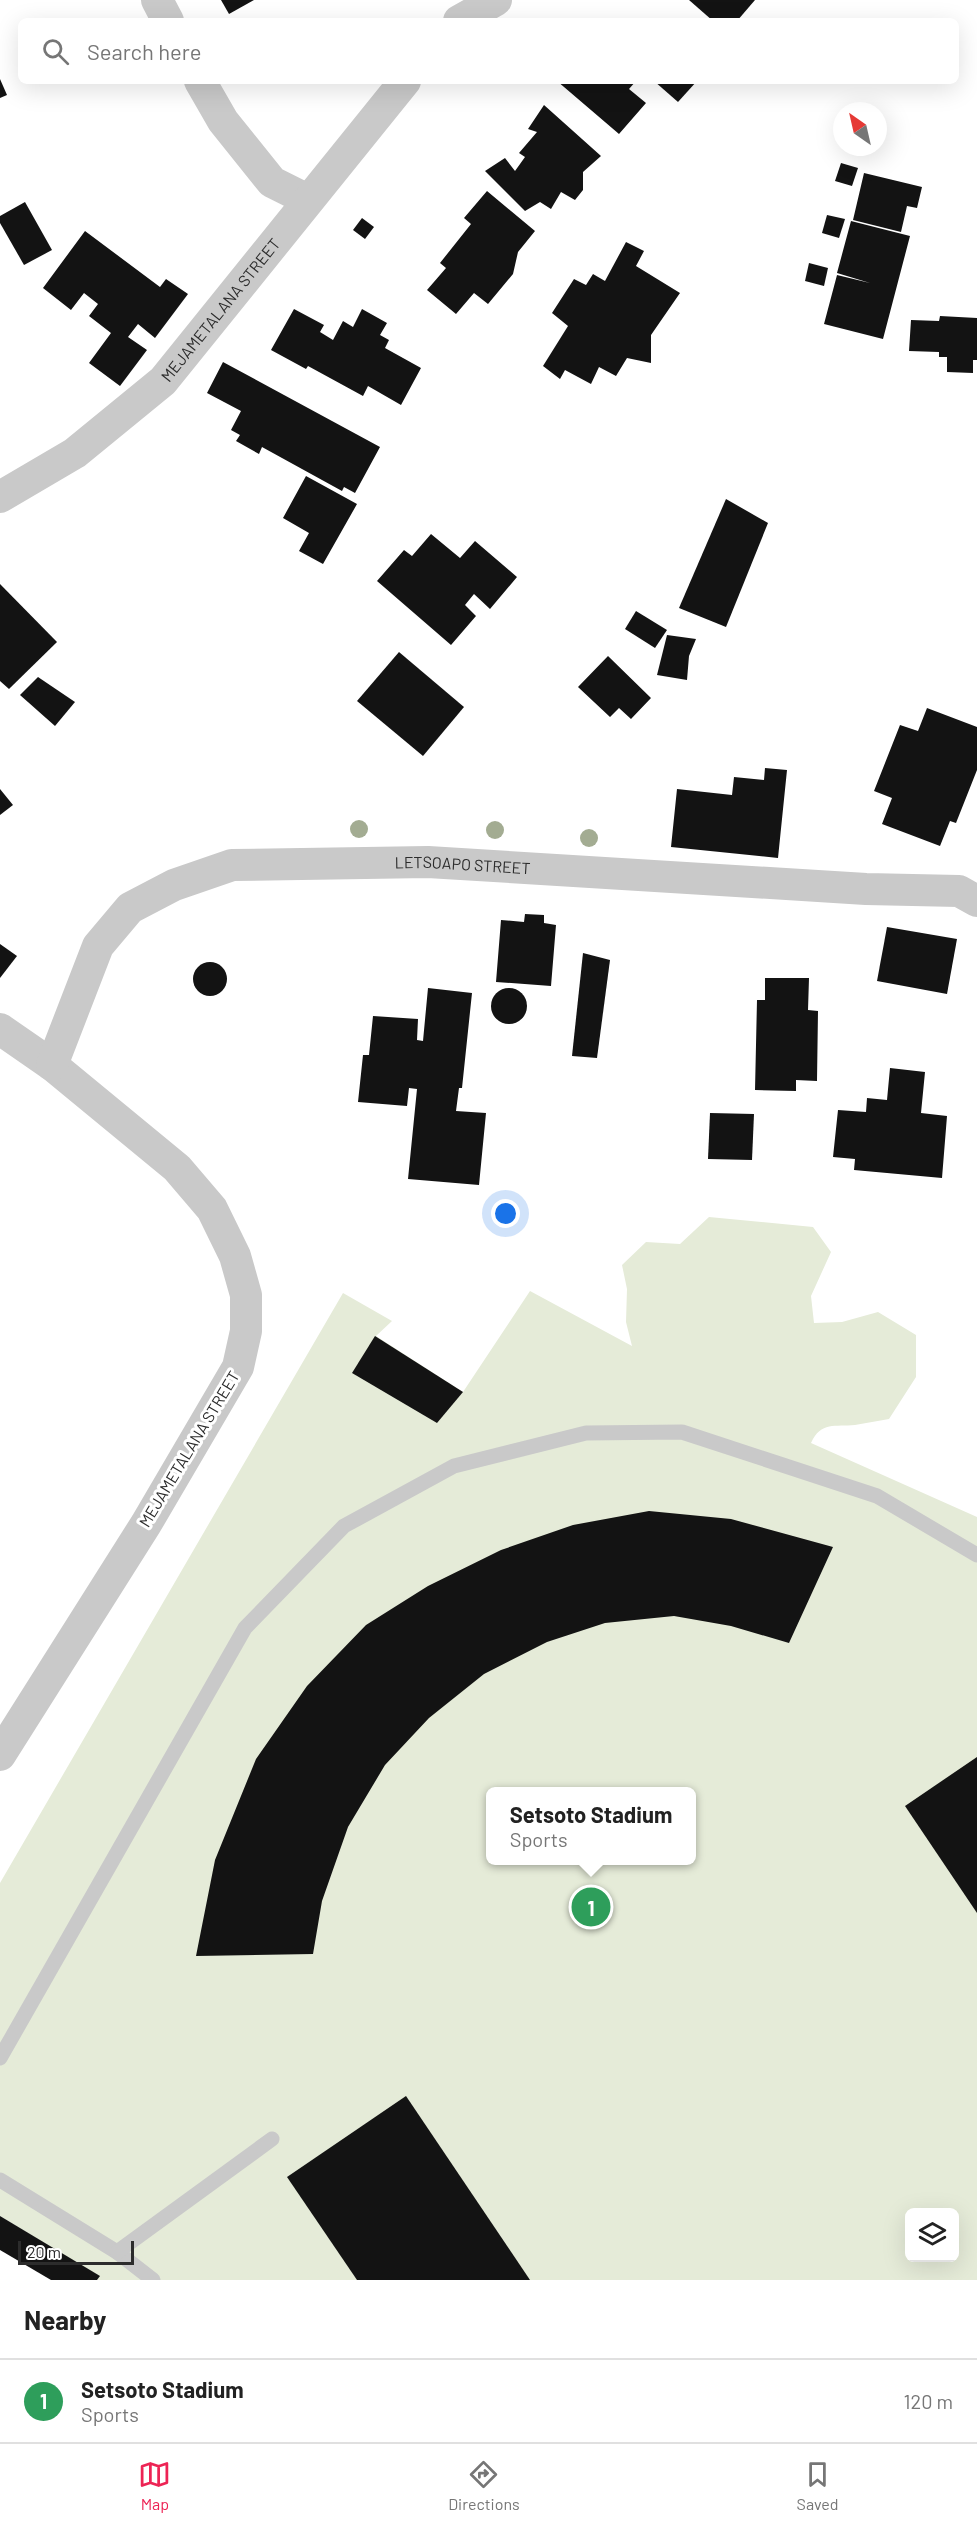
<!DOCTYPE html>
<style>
:root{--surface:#fff;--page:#f6f6f6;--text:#222;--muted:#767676;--line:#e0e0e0;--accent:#ed2455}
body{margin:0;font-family:Barlow,sans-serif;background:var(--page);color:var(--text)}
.controls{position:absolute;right:18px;bottom:18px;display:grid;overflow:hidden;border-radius:9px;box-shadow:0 6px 24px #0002}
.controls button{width:54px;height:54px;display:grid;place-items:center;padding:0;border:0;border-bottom:2px solid var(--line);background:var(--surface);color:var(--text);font:30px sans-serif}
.compass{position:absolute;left:833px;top:102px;width:54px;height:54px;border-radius:50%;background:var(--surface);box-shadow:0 6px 24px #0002;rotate:326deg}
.scale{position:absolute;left:18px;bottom:15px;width:116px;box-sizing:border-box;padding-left:6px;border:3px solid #2c2c2c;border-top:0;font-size:16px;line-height:21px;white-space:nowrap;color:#2c2c2c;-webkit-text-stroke:4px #fff;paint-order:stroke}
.you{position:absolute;left:506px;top:1214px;width:21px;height:21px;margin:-15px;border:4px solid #fff;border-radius:50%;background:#1a73e8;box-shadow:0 0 0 9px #1a73e833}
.badge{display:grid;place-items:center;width:39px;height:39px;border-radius:50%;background:var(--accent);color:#fff;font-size:20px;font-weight:700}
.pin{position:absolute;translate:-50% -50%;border:3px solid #fff;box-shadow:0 2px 6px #0006}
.popup{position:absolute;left:486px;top:1787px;width:210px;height:78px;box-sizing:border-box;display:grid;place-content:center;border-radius:9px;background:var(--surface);filter:drop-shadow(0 2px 4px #0005);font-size:20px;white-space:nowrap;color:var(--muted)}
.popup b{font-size:22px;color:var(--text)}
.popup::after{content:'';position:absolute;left:50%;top:100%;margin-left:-12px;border:12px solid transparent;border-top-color:var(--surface)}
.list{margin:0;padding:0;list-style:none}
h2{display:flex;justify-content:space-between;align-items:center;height:78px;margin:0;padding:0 24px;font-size:26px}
h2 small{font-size:20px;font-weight:400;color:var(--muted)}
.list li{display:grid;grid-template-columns:39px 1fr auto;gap:18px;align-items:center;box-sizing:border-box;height:84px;padding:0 24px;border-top:2px solid var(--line)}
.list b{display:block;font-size:22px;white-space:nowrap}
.list p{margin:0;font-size:20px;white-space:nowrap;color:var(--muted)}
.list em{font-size:20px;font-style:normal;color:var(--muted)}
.icon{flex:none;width:33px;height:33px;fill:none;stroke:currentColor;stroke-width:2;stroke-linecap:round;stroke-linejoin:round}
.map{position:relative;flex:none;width:977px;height:2280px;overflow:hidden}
.search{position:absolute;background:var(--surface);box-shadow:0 6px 24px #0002;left:18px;right:18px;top:18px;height:66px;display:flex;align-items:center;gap:15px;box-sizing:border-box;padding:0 21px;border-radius:9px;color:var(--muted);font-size:22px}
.sheet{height:162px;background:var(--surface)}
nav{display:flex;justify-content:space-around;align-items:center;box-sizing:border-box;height:84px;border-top:2px solid var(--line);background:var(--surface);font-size:16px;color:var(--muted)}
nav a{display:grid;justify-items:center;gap:3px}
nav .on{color:var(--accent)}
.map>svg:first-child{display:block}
.green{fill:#e5ebd8;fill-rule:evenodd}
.building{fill:#131313}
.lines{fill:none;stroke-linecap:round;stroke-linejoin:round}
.lane{stroke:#c9c9c9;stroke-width:15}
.street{stroke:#c9c9c9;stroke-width:32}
.tree{fill:#a3ac92}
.labels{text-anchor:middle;stroke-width:6;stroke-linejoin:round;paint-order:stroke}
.street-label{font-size:16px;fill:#2c2c2c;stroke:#fff}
</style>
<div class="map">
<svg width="977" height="2280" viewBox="0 0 977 2280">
<rect width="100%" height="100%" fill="#fff"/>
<!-- green -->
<path class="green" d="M709 1217 813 1227 831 1252 811 1296 814 1323 842 1322 878 1312 916 1335V1377L889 1419C878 1421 866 1423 855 1425 835 1427 821 1421 811 1443L977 1517V2280H97L99 2277 0 2216V1883L343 1293 392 1321 376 1336 463 1392 530 1291 632 1346 626 1322 627 1289 622 1265 646 1242 680 1244ZM490 1792H692V1860H490ZM910 2212H954V2258H910Z"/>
<!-- building -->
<g class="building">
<path d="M221 0H254L229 14Z"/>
<path d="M689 0H755L737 21H713Z"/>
<path d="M0 79 7 95 0 98Z"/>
<path d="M557 81H636L629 89 646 103 619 134Z"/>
<path d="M654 81H697L678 102Z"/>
<path d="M544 105 601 156 583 172V190L575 200 561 192 551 209 540 202 525 211 485 171 505 158 515 171 525 157 519 153 537 132 528 129Z"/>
<path d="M841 163 858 168 852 186 835 181Z"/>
<path d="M864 173 922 187 917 208 907 206 901 232 853 220Z"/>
<path d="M487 191 535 231 518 252 513 274 488 304 474 293 456 314 427 290 446 268 440 263 471 224 464 218Z"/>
<path d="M25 202 52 250 24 265 0 223V216Z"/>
<path d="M827 215 845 219 839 238 822 233Z"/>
<path d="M362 218 374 227 365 239 353 230Z"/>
<path d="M851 221 910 236 883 339 824 324 837 275 870 283 837 273Z"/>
<path d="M85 231 160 287 166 279 188 294 155 338 138 324 128 337 147 350 120 386 89 363 111 333 89 316 98 304 84 293 71 310 43 288Z"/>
<path d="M626 242 644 251 636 266 680 293 651 335V363L627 358 616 376 599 367 591 384 565 370 560 379 543 366 568 326 552 313 574 279 586 285 593 274 605 281Z"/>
<path d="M809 263 828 268 824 286 805 281Z"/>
<path d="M294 309 324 325 320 332 333 340 343 321 353 327 362 309 387 323 380 335 389 340 385 348 421 368 401 405 368 386 363 396 308 366 306 369 271 350Z"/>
<path d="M940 316 977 318V360H973V373L947 372V357H939V352L909 351 911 320 939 321Z"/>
<path d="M223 362 380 447 355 493 344 487 342 491 262 447 259 454 236 441 240 435 231 430 241 411 207 393Z"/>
<path d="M306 476 357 504 323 564 299 551 309 533 283 518Z"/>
<path d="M726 499 768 523 726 627 679 608Z"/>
<path d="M431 534 460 558 475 541 517 577 490 609 474 594 465 605 476 616 451 645 377 581 404 550 412 556Z"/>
<path d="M0 584 57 642 9 689 0 681Z"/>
<path d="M636 611 667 630 655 648 625 629Z"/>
<path d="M667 635 696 639 689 656 687 680 657 675Z"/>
<path d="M399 652 464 707 423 756 357 701Z"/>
<path d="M608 656 651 698 631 719 619 708 610 717 578 687Z"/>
<path d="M38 677 75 702 55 726 20 695Z"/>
<path d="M927 708 977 727V770L956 823 950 821 940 846 882 824 892 798 874 791 900 725 918 731Z"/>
<path d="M765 768 787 770 778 858 671 847 677 789 732 795 734 777 764 780Z"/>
<path d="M0 789 13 805 0 815Z"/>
<path d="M525 914 544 915V923L556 925 551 986 496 982 501 920 524 922Z"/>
<path d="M887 927 957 939 947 994 877 981Z"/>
<path d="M0 944 17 956 0 978Z"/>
<path d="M583 953 610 960 597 1058 572 1056Z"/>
<circle cx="210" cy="979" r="17"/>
<path d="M765 978H809L808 1010 818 1011 817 1081 796 1080V1091L755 1090 757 1000H765Z"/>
<path d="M428 988 472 993 462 1088H459L456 1111 486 1113 479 1185 408 1179 417 1089 409 1088 407 1106 358 1102 363 1055H369L373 1016 418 1019 417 1040 423 1041Z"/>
<circle cx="509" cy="1006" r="18"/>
<path d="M890 1068 925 1072 921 1113 947 1116 942 1178 854 1170 855 1159 833 1157 838 1110 866 1112 867 1098 887 1100Z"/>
<path d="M710 1113 754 1114 752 1160 708 1159Z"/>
<path d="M375 1336 463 1392 437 1423 352 1373Z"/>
<path d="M649 1511 731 1519 833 1547 789 1643 731 1626 674 1616 605 1623 547 1642 484 1674 429 1718 385 1765 348 1827 322 1901 313 1954 196 1956 215 1860 256 1759 307 1686 366 1625 428 1586 501 1550 573 1525Z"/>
<path d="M977 1757V1913L905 1806Z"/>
<path d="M406 2096 530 2280H357L287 2177Z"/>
<path d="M0 2216 100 2276 97 2280H51L0 2250Z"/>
</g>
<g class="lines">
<!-- lane -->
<g class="lane">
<path d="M0 2058 245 1628 344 1526 454 1466 586 1433 682 1432 877 1496 977 1555"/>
<path d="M0 2180 117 2252 153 2280"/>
<path d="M117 2252 272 2139"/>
</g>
<!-- street -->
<g class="street">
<path d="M157 0 168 21"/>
<path d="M459 21 496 0"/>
<path d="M200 81 223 121 272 182 308 200"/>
<path id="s1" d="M0 497 75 453 163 381 405 81"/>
<path d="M0 1029 52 1065 177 1168 212 1209 235 1256 246 1295V1331L238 1367 146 1524 0 1755"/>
<path id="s2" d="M52 1065 98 946 130 908 174 885 232 865 428 862 866 889 959 891 977 901"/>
</g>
</g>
<!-- trees -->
<g class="tree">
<circle cx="359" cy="829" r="9"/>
<circle cx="495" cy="830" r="9"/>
<circle cx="589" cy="838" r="9"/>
</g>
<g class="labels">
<!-- street labels -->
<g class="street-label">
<text dy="6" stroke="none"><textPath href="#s1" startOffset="292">MEJAMETALANA STREET</textPath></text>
<text dy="6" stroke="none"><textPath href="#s2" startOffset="519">LETSOAPO STREET</textPath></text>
<text transform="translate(189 1449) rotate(-59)" y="6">MEJAMETALANA STREET</text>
</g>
</g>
</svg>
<div class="controls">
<button><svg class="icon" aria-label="layers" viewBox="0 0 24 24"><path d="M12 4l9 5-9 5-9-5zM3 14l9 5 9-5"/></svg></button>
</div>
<svg class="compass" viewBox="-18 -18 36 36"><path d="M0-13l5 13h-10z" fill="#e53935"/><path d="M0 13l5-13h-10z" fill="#767676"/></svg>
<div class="scale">20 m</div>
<div class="you"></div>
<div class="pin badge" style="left:591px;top:1907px;background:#2e9e5b">1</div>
<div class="popup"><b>Setsoto Stadium</b>Sports</div>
<div class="search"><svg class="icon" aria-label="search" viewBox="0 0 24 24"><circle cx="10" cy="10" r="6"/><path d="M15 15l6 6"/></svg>Search here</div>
</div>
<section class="sheet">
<h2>Nearby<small></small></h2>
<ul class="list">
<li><span class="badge" style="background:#2e9e5b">1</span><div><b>Setsoto Stadium</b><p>Sports</p></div><em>120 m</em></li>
</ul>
</section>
<nav>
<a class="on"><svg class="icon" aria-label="map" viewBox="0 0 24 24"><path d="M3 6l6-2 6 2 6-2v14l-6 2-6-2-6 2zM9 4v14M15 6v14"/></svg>Map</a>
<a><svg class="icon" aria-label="directions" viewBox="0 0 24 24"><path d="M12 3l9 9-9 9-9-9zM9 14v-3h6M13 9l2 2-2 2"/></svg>Directions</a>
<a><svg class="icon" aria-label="saved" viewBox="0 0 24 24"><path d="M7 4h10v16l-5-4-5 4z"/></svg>Saved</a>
</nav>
